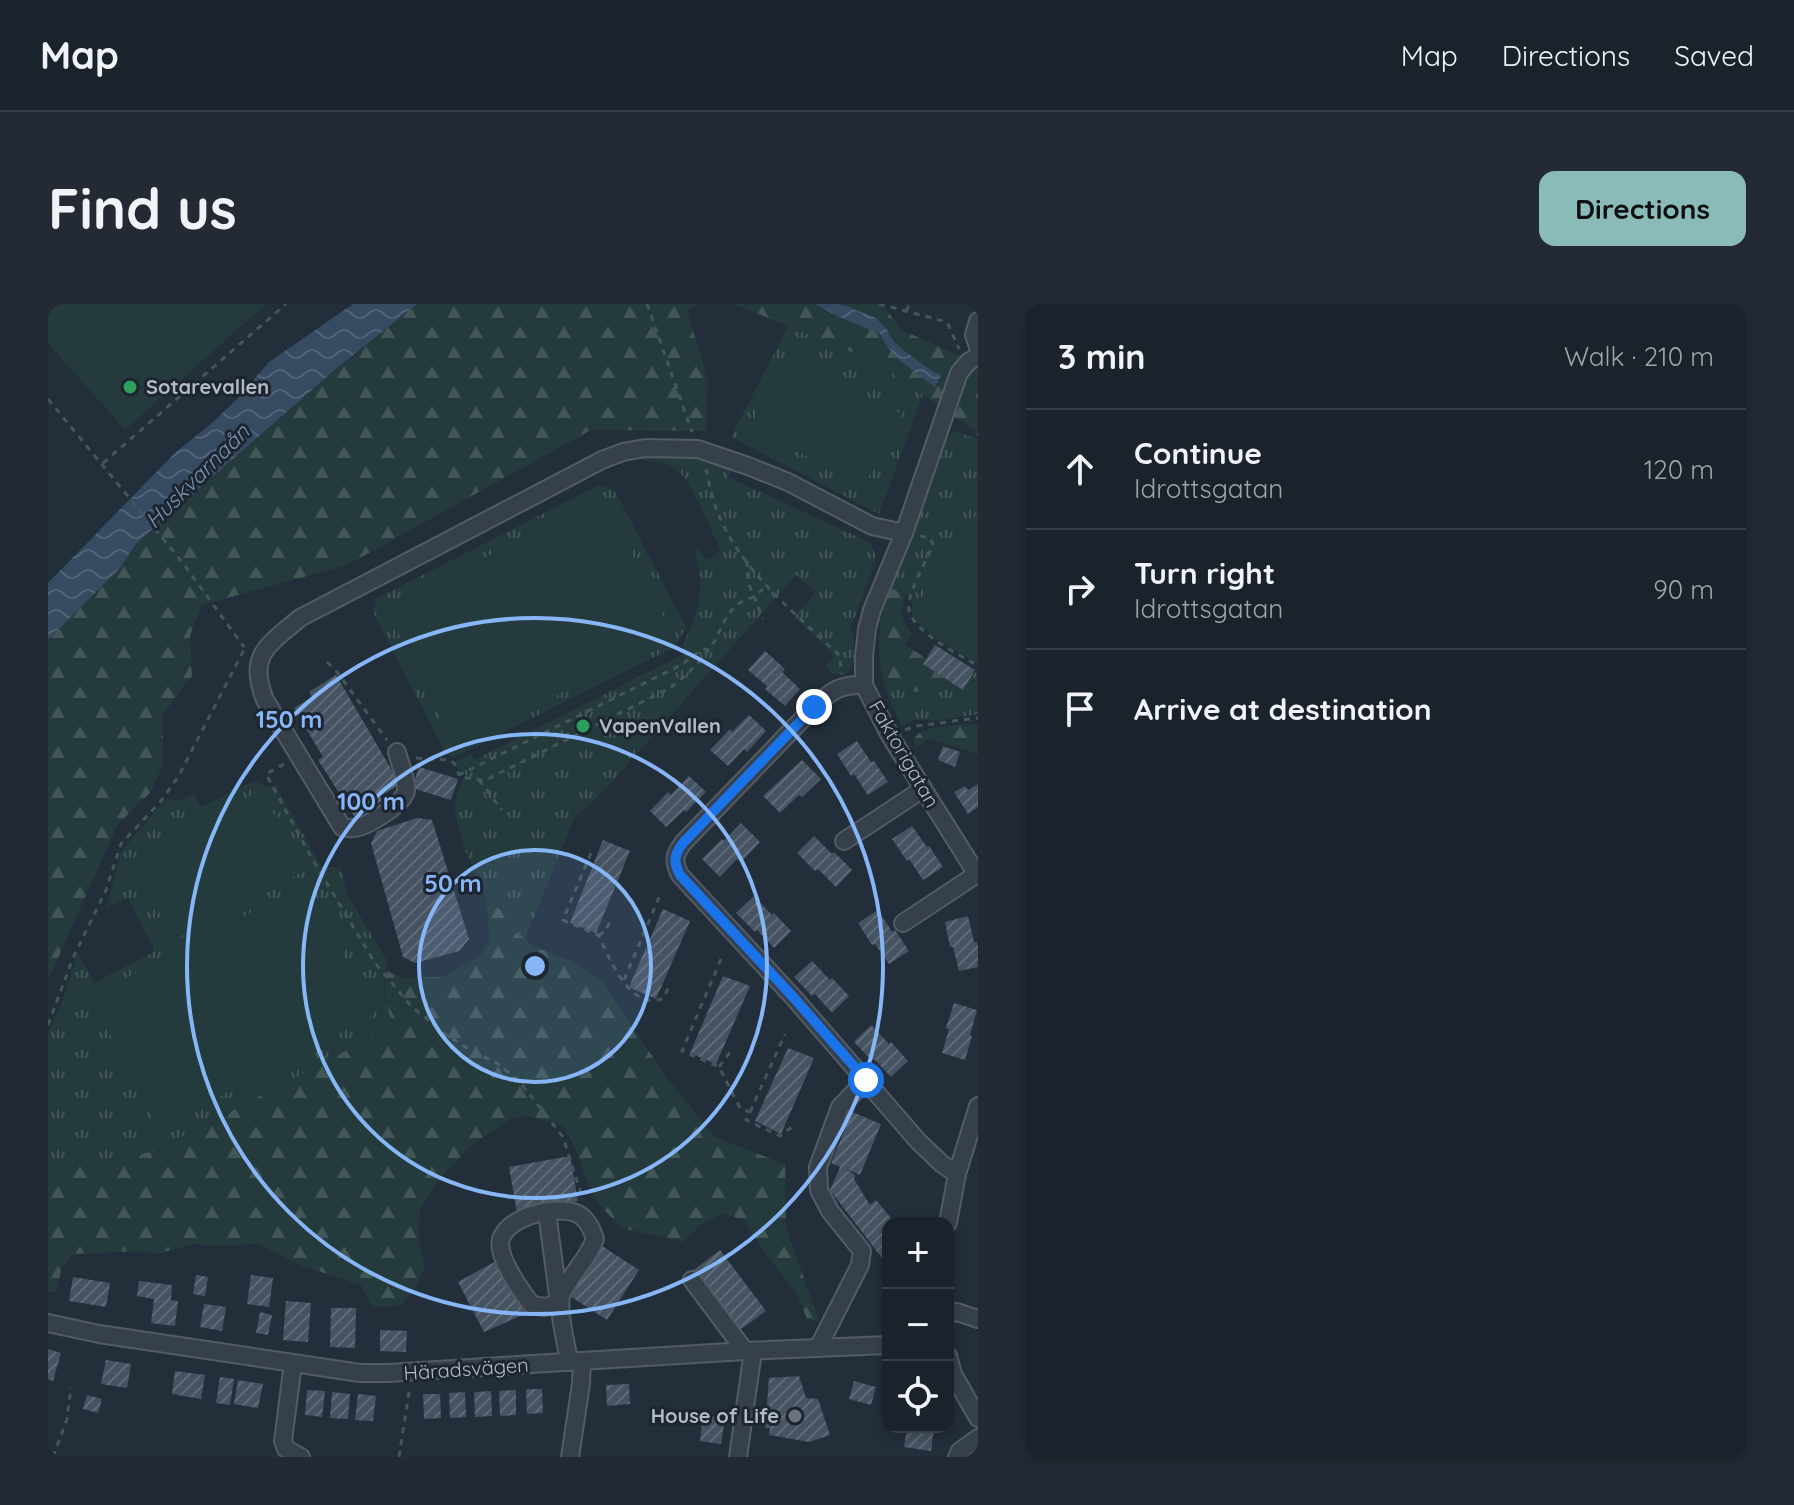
<!DOCTYPE html>
<meta charset="utf-8">
<style>
:root{--surface:#1a222c;--page:#232a34;--text:#f1f3f6;--muted:#9fa4a9;--line:#383f48;--accent:#8bbbb9}
body{margin:0;font-family:Quicksand,sans-serif;background:var(--page);color:var(--text)}
.controls{position:absolute;right:24px;bottom:24px;display:grid;overflow:hidden;border-radius:16px;box-shadow:0 4px 12px #0003}
.controls button{width:72px;height:72px;display:grid;place-items:center;padding:0;border:0;border-bottom:2px solid var(--line);background:var(--surface);color:var(--text);font:40px sans-serif}
.stop{position:absolute;width:24px;height:24px;margin:-18px;border:6px solid #1a73e8;border-radius:50%;background:#fff}
.stop.end{background:#1a73e8;border-color:#fff;box-shadow:0 2px 8px #0008}
.list{margin:0;padding:0;list-style:none}
h2{display:flex;justify-content:space-between;align-items:center;height:104px;margin:0;padding:0 32px;font-size:34px}
h2 small{font-size:26px;font-weight:400;color:var(--muted)}
.list li{display:grid;grid-template-columns:52px 1fr auto;gap:24px;align-items:center;box-sizing:border-box;height:120px;padding:0 32px;border-top:2px solid var(--line)}
.list b{display:block;font-size:30px;white-space:nowrap}
.list p{margin:0;font-size:26px;white-space:nowrap;color:var(--muted)}
.list em{font-size:26px;font-style:normal;color:var(--muted)}
.icon{flex:none;width:44px;height:44px;fill:none;stroke:currentColor;stroke-width:2;stroke-linecap:round;stroke-linejoin:round}
.map{position:relative;flex:none;width:930px;height:1153px;overflow:hidden;border-radius:16px}
header{display:flex;align-items:center;gap:48px;box-sizing:border-box;height:112px;padding:0 40px;background:var(--surface);border-bottom:2px solid var(--line)}
header strong{font-size:38px}
nav{display:flex;gap:44px;margin-inline-start:auto;font-size:28px}
.intro{display:flex;align-items:center;justify-content:space-between;box-sizing:border-box;height:192px;padding:0 48px}
h1{margin:0;font-size:56px}
.button{padding:20px 36px;border-radius:16px;background:var(--accent);color:#111;font-size:28px;font-weight:700}
main{display:flex;gap:48px;padding:0 48px}
aside{flex:1;background:var(--surface);border-radius:16px;box-shadow:0 4px 12px #0003}
.map>svg:first-child{display:block}
.grass{fill:url(#grass-tufts)}
.forest{fill:url(#forest-firs)}
.garden{fill:#253a3c}
.water{fill:url(#water-waves)}
.building{fill:url(#building-hatch)}
.lines{fill:none;stroke-linecap:round;stroke-linejoin:round}
.minor-casing{stroke:#525b66;stroke-width:20}
.path{stroke:#425759;stroke-width:3;stroke-dasharray:6 6;stroke-linecap:butt}
.minor{stroke:#36404b;stroke-width:16}
.route{stroke:#1a73e8;stroke-width:10}
.ring{fill:none;stroke:#87b6f7;stroke-width:4}
.leisure-dot{fill:#2e9e5b;stroke:#1c2530;stroke-width:3}
.worship-dot{fill:#6b7280;stroke:#1c2530;stroke-width:3}
.labels{text-anchor:middle;stroke-width:6;stroke-linejoin:round;paint-order:stroke}
.poi-label{font-size:20px;font-weight:bold;fill:#b2bbc7;stroke:#1c2530;text-anchor:start}
.street-label{font-size:20px;fill:#b2bbc7;stroke:#1c2530}
.water-label{font-size:22px;font-style:italic;fill:#7a92af;stroke:#1c2530}
.centre{fill:#87b6f7;stroke:#1c2530;stroke-width:4}
.ring-label{font-size:24px;text-anchor:middle;font-weight:bold;fill:#87b6f7;stroke:#1c2530;stroke-width:6;stroke-linejoin:round;paint-order:stroke}
</style>
<header>
<strong>Map</strong>
<nav><a>Map</a><a>Directions</a><a>Saved</a></nav>
</header>
<div class="intro"><h1>Find us</h1><a class="button">Directions</a></div>
<main>
<div class="map">
<svg width="930" height="1153" viewBox="0 0 930 1153">
<defs>
<pattern id="grass-tufts" width="24" height="20" patternUnits="userSpaceOnUse" patternTransform="scale(2)"><rect width="24" height="20" fill="#253a3c"/><path d="M3 7l-1-3M5 7V3M7 7l1-3M15 17l-1-3M17 17v-4M19 17l1-3" fill="none" stroke="#425557"/></pattern>
<pattern id="forest-firs" width="22" height="20" patternUnits="userSpaceOnUse" patternTransform="scale(2)"><rect width="22" height="20" fill="#253a3c"/><path d="M5 1l3.5 6h-7zM16 11l3.5 6h-7z" fill="#425557"/></pattern>
<pattern id="water-waves" width="16" height="10" patternUnits="userSpaceOnUse" patternTransform="scale(2)"><rect width="16" height="10" fill="#364a62"/><path d="M0 5q4-4 8 0t8 0" fill="none" stroke="#516277"/></pattern>
<pattern id="building-hatch" width="6" height="6" patternUnits="userSpaceOnUse" patternTransform="scale(2)"><rect width="6" height="6" fill="#465362"/><path d="M-1 1l2-2M0 6l6-6M5 7l2-2" fill="none" stroke="#5e6a77"/></pattern>
</defs>
<rect width="100%" height="100%" fill="#232e3b"/>
<!-- grass -->
<g class="grass">
<path d="M740 22 828 58 875 90 831 210 683 133Z"/>
<path d="M908 128 930 135V208L869 301 930 341V360C915 350 873 328 866 313 863 307 864 300 865 293L843 284 899 134 901 130Z"/>
<path d="M635 149 684 161 680 173 823 239 828 253 826 261 802 326 806 329V359L798 371C788 372 783 369 777 362L786 352 746 313 768 288 748 271 552 491 526 514 477 635 465 626 454 607 438 594 415 541 406 504 413 479 418 472 415 468 412 469 407 458 423 450 426 456 638 349 634 341C646 321 654 297 652 272 651 264 648 255 647 247L650 244 658 256 673 247C664 228 643 175 627 164 617 157 584 155 571 152Z"/>
<path d="M551 181 566 185 638 323 627 343 406 453 397 449 325 308 328 295Z"/>
<path d="M926 368 930 370V410L894 416H864L857 421H853L837 384 870 388 897 374 914 385Z"/>
<path d="M206 477 222 484 228 481 273 562 293 564 300 592 339 657C339 664 337 670 336 677 334 692 341 708 346 722L107 847 20 864 0 860V729L15 696 30 649 46 679 107 647 80 594 58 604 73 548 116 497 137 495 146 490 153 503Z"/>
</g>
<!-- forest -->
<g class="forest">
<path d="M369 0H649L639 6 660 76 658 127 543 126 299 261 154 301 142 332 144 372 115 410V461L102 489 70 520 0 676V336L72 264 88 240 108 222 289 64Z"/>
<path d="M686 0H834L854 26 930 60V133L927 127 828 58Z"/>
<path d="M843 284 858 291C852 306 851 318 864 329L857 341 878 354 875 360 897 374 870 388 837 384C829 345 827 322 843 284Z"/>
<path d="M930 420V450L881 435 867 444C866 439 865 435 869 431 879 421 916 421 930 420Z"/>
<path d="M438 594 454 607 465 626 487 643 525 658 554 677 619 774 667 833 737 860 738 923 771 1017 759 1015 750 992 713 943 696 916 674 909 650 923 635 938 574 924 550 900 538 876 528 846 517 823 480 812 462 815 421 843 391 876 372 905 371 936 377 963 367 984 354 1000 340 1003H324L313 981 252 961 210 940 169 942 145 940 109 950 91 947 26 950 14 963 8 988H0V860L20 864 108 847 345 722C340 704 333 687 339 667L355 674 396 673 433 651 442 635Z"/>
</g>
<!-- garden -->
<g class="garden">
<path d="M0 0H218L77 126 0 39Z"/>
<path d="M740 51 853 110 816 182 702 123Z"/>
<path d="M555 193 625 332 408 442 338 304Z"/>
<path d="M930 208V341L869 301Z"/>
<path d="M213 486 256 567 126 636 83 555Z"/>
<path d="M257 580 326 711 111 824 43 693Z"/>
</g>
<!-- water -->
<g class="water">
<path d="M305 0H369L289 64 108 222 88 240 72 264 0 336V279L129 147 162 121 189 95 221 58Z"/>
<path d="M767 0H792L828 14 838 24 846 38 855 46 881 65 893 71 887 83 851 56 839 43 832 30 789 12Z"/>
</g>
<!-- building -->
<g class="building">
<path d="M887 341 927 366 915 386 875 360Z"/>
<path d="M717 347 737 365 734 368 752 385 737 402 717 385 719 382 700 366Z"/>
<path d="M288 371 352 480 332 492 334 497 306 512 270 456 275 453 246 404 264 393 261 388Z"/>
<path d="M701 411 718 427 699 448 696 445 680 462 662 446 682 425 684 428Z"/>
<path d="M809 437 823 458 826 457 840 478 820 491 806 470 803 472 789 450Z"/>
<path d="M895 442 912 448 907 463 890 456Z"/>
<path d="M754 456 773 475 754 493 751 491 732 509 715 492Z"/>
<path d="M371 463 410 475 403 496 364 484Z"/>
<path d="M641 472 658 488 638 508 636 506 618 523 602 507 620 488 623 491Z"/>
<path d="M930 480V503L920 510 906 488 917 482 920 486Z"/>
<path d="M369 514 384 516 421 635 411 647 367 659 355 653 323 539 329 527Z"/>
<path d="M693 519 712 538 693 558 689 555 672 573 654 555 674 535 676 537Z"/>
<path d="M864 522 879 543 881 542 895 563 875 576 861 555 859 557 844 535Z"/>
<path d="M766 532 784 550 786 548 804 566 788 583 770 565 767 567 749 549Z"/>
<path d="M555 536 582 547 548 629 522 619Z"/>
<path d="M706 592 724 611 726 609 743 627 726 644 709 626 707 628 688 609Z"/>
<path d="M615 605 642 617 608 695 581 683Z"/>
<path d="M830 606 844 628 847 626 861 647 841 660 827 640 824 641 810 619Z"/>
<path d="M920 612 926 638H929L930 643V663L911 667 905 643H902L897 618Z"/>
<path d="M764 657 782 676 784 674 801 692 784 709 767 690 764 692 746 673Z"/>
<path d="M675 672 702 682 668 760 642 749Z"/>
<path d="M906 699 929 706 922 731 924 732 917 756 894 749 901 725 898 724Z"/>
<path d="M823 721 841 740 843 738 860 757 843 773 826 755 824 757 806 738Z"/>
<path d="M740 744 766 754 733 830 707 817Z"/>
<path d="M804 808 833 820 812 871 796 864 807 871 806 875 822 901 828 896 847 919H840V962L782 886 792 863 783 859Z"/>
<path d="M522 852 530 897 469 908 461 863Z"/>
<path d="M554 942 591 966 559 1016 522 992Z"/>
<path d="M672 946 718 1007 689 1028 643 968Z"/>
<path d="M450 956 477 1010 436 1028 410 978Z"/>
<path d="M148 971 160 973 157 992 145 990Z"/>
<path d="M203 971 225 974 221 1003 199 1000Z"/>
<path d="M25 973 62 979 58 1003 21 997Z"/>
<path d="M91 977 124 981 123 996 130 997 127 1022 103 1019 106 995 89 992Z"/>
<path d="M238 997 263 999 260 1038 235 1036Z"/>
<path d="M156 1000 178 1003 174 1027 152 1023Z"/>
<path d="M283 1004H308L307 1044 282 1043Z"/>
<path d="M212 1008 224 1011 220 1031 208 1029Z"/>
<path d="M332 1026 359 1027 358 1048 332 1047Z"/>
<path d="M0 1045 13 1049 5 1077 0 1075Z"/>
<path d="M58 1056 83 1060 79 1084 53 1080Z"/>
<path d="M127 1067 157 1071 153 1095 124 1090Z"/>
<path d="M751 1072 758 1094 770 1095 782 1131 761 1138 721 1131 722 1124H717L721 1074Z"/>
<path d="M172 1073 186 1075 182 1101 168 1099Z"/>
<path d="M190 1076 215 1080 210 1104 186 1100Z"/>
<path d="M806 1077 828 1083 823 1101 801 1095Z"/>
<path d="M581 1080 582 1100 559 1102 558 1081Z"/>
<path d="M478 1085H494L495 1109 479 1110Z"/>
<path d="M259 1086 277 1087 274 1113 257 1111Z"/>
<path d="M468 1086V1111L452 1112 451 1087Z"/>
<path d="M443 1087 444 1112 427 1113 426 1088Z"/>
<path d="M284 1088 302 1090 300 1115 282 1114Z"/>
<path d="M417 1088 418 1113 402 1114 401 1089Z"/>
<path d="M310 1090 328 1092 325 1117 307 1116Z"/>
<path d="M375 1090H392L393 1114 376 1115Z"/>
<path d="M39 1091 54 1095 50 1109 35 1105Z"/>
<path d="M655 1111 677 1114 673 1140 652 1137Z"/>
<path d="M859 1123 886 1125 883 1147 856 1143Z"/>
</g>
<g class="lines">
<!-- minor casing -->
<g class="minor-casing">
<g id="minor">
<path d="M930 17 926 31 930 43"/>
<path d="M930 52 920 58 911 69 856 229 824 306 819 325 816 352V381L842 432 930 572"/>
<path d="M816 381C792 380 783 387 766 403L635 539C626 551 625 557 632 571L746 694 870 837 894 860 909 870"/>
<path d="M349 448C352 460 359 475 358 486 357 500 319 522 307 524 301 525 299 524 294 523L217 396C199 351 220 341 252 314L554 156 575 148 597 144 650 145 700 162 740 178 824 222 856 229"/>
<path d="M796 537 875 485"/>
<path d="M855 619 929 570"/>
<path d="M499 908 511 999 497 1003 484 1001C474 988 448 953 453 935 460 912 510 900 530 910 539 915 544 925 547 935 540 955 523 970 514 989 508 1004 519 1041 521 1058"/>
<path d="M900 919 909 870 930 802"/>
<path d="M644 976 697 1047"/>
<path d="M900 1010 909 1008 930 1015"/>
<path d="M0 1019 51 1030 312 1069H340L697 1047 840 1041"/>
<path d="M770 1044 812 961 814 947 782 907 771 886 770 863 792 803 818 776"/>
<path d="M900 1052 905 1070 930 1114"/>
<path d="M245 1059 235 1137 238 1145 253 1153"/>
<path d="M522 1153 533 1080 534 1057"/>
<path d="M690 1153 705 1047"/>
<path d="M909 1153 912 1147 930 1134"/>
</g>
</g>
<!-- path -->
<g class="path">
<path d="M599 0 644 128"/>
<path d="M831 0 899 18 911 45"/>
<path d="M858 7 861 2 865 0"/>
<path d="M0 95 134 258 196 343"/>
<path d="M55 159 238 0"/>
<path d="M658 165C661 179 664 194 669 207 692 266 747 309 792 352L793 370"/>
<path d="M872 232 882 234 885 240C878 259 865 278 861 298 855 324 911 350 930 362"/>
<path d="M699 257 700 278 715 315"/>
<path d="M661 346 655 345 633 361 411 471 412 473 433 476 440 475 622 384C636 373 651 360 662 344 673 329 676 309 693 298 697 296 701 295 705 293 711 289 713 285 721 283"/>
<path d="M279 358 289 368 339 436"/>
<path d="M857 426 868 422 930 414"/>
<path d="M368 454 400 456 406 459 411 471"/>
<path d="M236 460 218 470 263 553 327 659 363 702 397 730 419 744 450 760 471 777 515 833 535 896"/>
<path d="M431 476 454 506"/>
<path d="M543 549 515 616 550 631C562 654 582 709 616 694L621 682"/>
<path d="M550 631 557 628 564 613"/>
<path d="M673 655 634 747 671 763 692 804 702 808 698 816 732 832 745 822"/>
<path d="M576 676 612 591"/>
<path d="M0 721 25 654 58 586 73 540 113 497 130 473 197 344"/>
<path d="M671 763 683 747"/>
<path d="M702 808 737 730"/>
<path d="M5 1153 19 1115 23 1083"/>
<path d="M351 1153 362 1082"/>
</g>
<!-- minor -->
<use href="#minor" class="minor"/>
</g>
<g class="lines">
<!-- route -->
<path class="route" d="M766 403 635 539C626 551 625 558 632 571L746 694 818 776"/>
</g>
<!-- distance rings -->
<circle cx="487" cy="662" r="116" fill="#87b6f7" fill-opacity=".12"/>
<g class="ring">
<circle cx="487" cy="662" r="116"/>
<circle cx="487" cy="662" r="232"/>
<circle cx="487" cy="662" r="348"/>
</g>
<!-- markers -->
<g class="leisure-dot">
<circle cx="82" cy="83" r="8"/>
<circle cx="535" cy="422" r="8"/>
</g>
<circle class="worship-dot" cx="747" cy="1112" r="8"/>
<g class="labels">
<!-- poi labels -->
<g class="poi-label">
<text x="98" y="90">Sotarevallen</text>
<text x="551" y="429">VapenVallen</text>
<text x="731" y="1119" text-anchor="end">House of Life</text>
</g>
<!-- street labels -->
<g class="street-label">
<text transform="translate(856 450) rotate(60)" y="7">Faktorigatan</text>
<text transform="translate(418 1065) rotate(-4)" y="7">Häradsvägen</text>
</g>
<!-- water labels -->
<g class="water-label">
<text transform="translate(149 172) rotate(-45)" y="8">Huskvarnaån</text>
</g>
</g>
<circle cx="487" cy="662" r="12" class="centre"/>
<g class="ring-label">
<text x="241" y="424">150 m</text>
<text x="323" y="506">100 m</text>
<text x="405" y="588">50 m</text>
</g>
</svg>
<div class="controls">
<button>+</button>
<button>−</button>
<button><svg class="icon" aria-label="locate" viewBox="0 0 24 24"><circle cx="12" cy="12" r="6"/><path d="M12 2v4M12 18v4M2 12h4M18 12h4"/></svg></button>
</div>
<div class="stop" style="left:818px;top:776px"></div>
<div class="stop end" style="left:766px;top:403px"></div>
</div>
<aside>
<h2>3 min<small>Walk · 210 m</small></h2>
<ul class="list">
<li><svg class="icon" aria-label="ahead" viewBox="0 0 24 24"><path d="M12 20V5M6 11l6-6 6 6"/></svg><div><b>Continue</b><p>Idrottsgatan</p></div><em>120 m</em></li>
<li><svg class="icon" aria-label="right" viewBox="0 0 24 24"><path d="M7 20v-9h11M14 6l5 5-5 5"/></svg><div><b>Turn right</b><p>Idrottsgatan</p></div><em>90 m</em></li>
<li><svg class="icon" aria-label="arrive" viewBox="0 0 24 24"><path d="M6 21V4h12l-3 4 3 4H6"/></svg><div><b>Arrive at destination</b></div></li>
</ul>
</aside>
</main>
